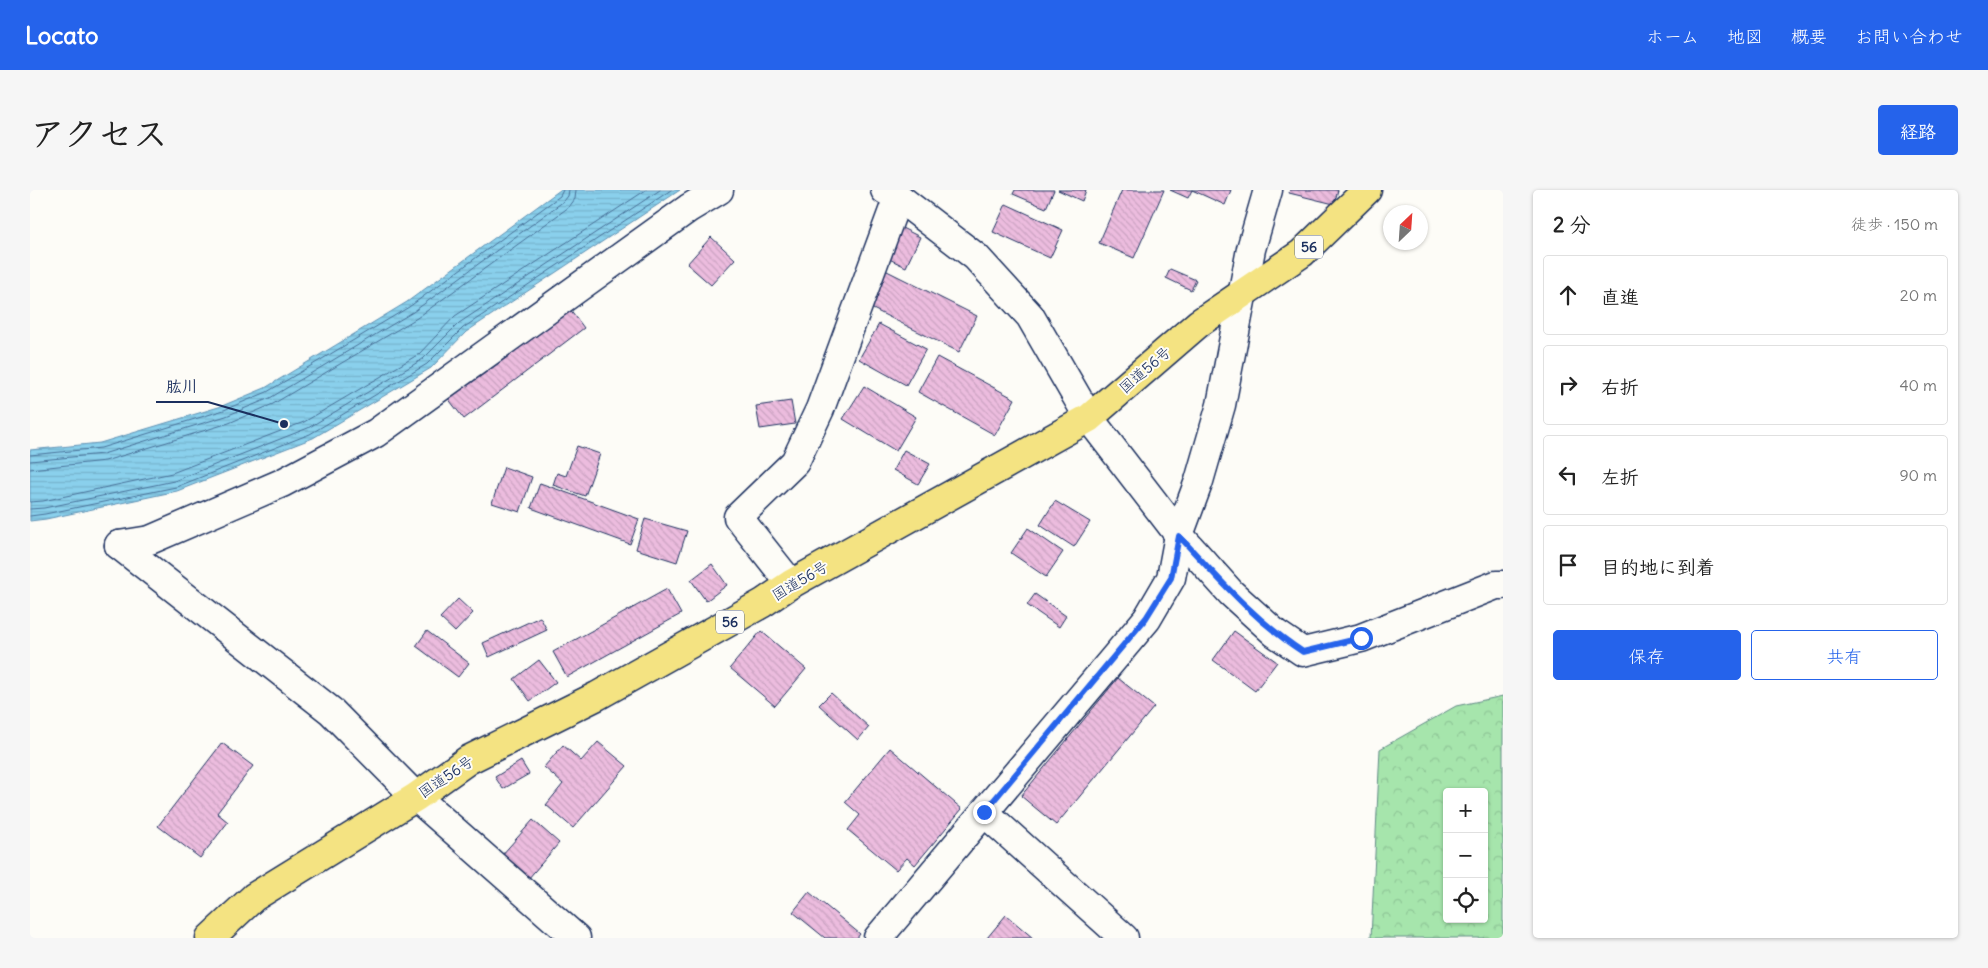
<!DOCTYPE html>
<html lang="ja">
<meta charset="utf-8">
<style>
:root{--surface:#fff;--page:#f6f6f6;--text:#222;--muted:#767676;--line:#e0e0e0;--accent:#2563eb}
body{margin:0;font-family:Delius,"Klee One",sans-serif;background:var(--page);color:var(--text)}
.controls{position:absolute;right:15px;bottom:15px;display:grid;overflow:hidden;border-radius:5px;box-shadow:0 1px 4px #0004}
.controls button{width:45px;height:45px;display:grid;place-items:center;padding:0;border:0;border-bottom:1px solid var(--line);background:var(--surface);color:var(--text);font:25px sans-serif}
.compass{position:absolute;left:1353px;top:15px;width:45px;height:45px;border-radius:50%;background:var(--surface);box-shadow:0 1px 4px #0004;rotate:25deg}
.stop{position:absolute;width:15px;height:15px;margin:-11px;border:4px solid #2563eb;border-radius:50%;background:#fff}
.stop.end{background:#2563eb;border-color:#fff;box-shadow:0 1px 5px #0008}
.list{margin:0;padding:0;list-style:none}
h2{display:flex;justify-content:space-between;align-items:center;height:65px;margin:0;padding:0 20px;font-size:21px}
h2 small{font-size:16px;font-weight:400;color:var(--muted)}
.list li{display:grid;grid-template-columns:32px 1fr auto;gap:15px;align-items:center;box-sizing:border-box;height:80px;margin:0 10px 10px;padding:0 10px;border:1px solid var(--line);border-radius:5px}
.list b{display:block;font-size:19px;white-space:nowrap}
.list em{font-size:16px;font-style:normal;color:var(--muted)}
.actions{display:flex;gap:10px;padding:15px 20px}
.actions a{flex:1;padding:11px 0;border:1px solid var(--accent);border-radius:5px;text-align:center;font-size:18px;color:var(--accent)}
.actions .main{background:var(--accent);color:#fff}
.icon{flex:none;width:28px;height:28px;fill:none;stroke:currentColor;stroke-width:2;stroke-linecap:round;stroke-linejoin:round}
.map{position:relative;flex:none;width:1473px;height:748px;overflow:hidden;border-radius:5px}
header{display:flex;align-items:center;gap:30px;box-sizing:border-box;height:70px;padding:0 25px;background:var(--accent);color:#fff}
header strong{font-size:24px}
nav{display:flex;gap:28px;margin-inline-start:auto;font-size:18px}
.intro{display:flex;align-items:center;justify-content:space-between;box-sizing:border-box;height:120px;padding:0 30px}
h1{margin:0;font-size:35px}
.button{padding:12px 22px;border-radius:5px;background:var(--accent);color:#fff;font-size:18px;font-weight:700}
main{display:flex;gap:30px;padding:0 30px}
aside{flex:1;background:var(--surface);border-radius:5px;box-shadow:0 1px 4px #0004}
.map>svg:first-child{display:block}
.forest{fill:url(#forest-crowns);stroke:#608a85;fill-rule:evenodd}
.water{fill:url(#water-rules);stroke:#5e90b3}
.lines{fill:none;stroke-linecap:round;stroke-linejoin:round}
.shore{stroke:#476f97;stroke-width:1}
.building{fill:url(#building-back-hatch);stroke:#1b2f5e}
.minor-casing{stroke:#1b2f5e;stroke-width:31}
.trunk-casing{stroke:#1b2f5e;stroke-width:31}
.minor{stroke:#fdfcf7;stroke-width:28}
.trunk{stroke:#f4e382;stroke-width:28}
.route{stroke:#2563eb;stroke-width:6}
.labels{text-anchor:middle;stroke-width:4;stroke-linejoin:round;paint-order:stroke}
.shield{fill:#fdfcf7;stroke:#5f6c8c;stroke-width:1}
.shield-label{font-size:14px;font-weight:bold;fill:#1b2f5e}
.street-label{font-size:15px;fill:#1b2f5e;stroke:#fdfcf7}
.leader{fill:none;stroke:#1b2f5e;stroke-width:2}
.callout-dot{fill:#1b2f5e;stroke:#fdfcf7;stroke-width:2}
.callout-label{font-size:16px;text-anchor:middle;font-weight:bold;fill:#1b2f5e;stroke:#fdfcf7;stroke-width:4;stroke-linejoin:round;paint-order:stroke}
</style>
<header>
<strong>Locato</strong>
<nav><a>ホーム</a><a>地図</a><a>概要</a><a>お問い合わせ</a></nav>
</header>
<div class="intro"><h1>アクセス</h1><a class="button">経路</a></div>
<main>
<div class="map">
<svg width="1473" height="748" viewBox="0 0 1473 748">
<defs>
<pattern id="forest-crowns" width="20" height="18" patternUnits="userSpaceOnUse" patternTransform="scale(1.25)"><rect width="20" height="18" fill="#a6e5ac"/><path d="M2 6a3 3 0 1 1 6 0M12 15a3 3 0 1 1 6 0" fill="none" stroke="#8ec596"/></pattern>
<pattern id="water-rules" width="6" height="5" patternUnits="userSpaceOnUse" patternTransform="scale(1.25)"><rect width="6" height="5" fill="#8ad0ec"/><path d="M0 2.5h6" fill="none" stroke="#76b3cd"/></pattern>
<pattern id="building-back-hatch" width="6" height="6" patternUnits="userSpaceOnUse" patternTransform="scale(1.25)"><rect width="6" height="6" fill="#ecbcde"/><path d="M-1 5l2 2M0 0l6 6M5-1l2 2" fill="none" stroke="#caa2c1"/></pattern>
</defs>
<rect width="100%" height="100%" fill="#fdfcf7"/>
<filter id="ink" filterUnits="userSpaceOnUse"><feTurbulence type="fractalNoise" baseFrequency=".02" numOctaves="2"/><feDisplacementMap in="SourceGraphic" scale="10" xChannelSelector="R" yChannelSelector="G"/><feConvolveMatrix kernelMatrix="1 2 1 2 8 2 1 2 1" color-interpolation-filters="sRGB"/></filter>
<g filter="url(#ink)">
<!-- forest -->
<path class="forest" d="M1473 506V748H1341L1350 559 1426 516ZM1417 602H1454V729H1417Z"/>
<!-- water -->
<path class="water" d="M530 0H650L436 142 401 178 283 248 147 301 16 329 0 331V260L70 253 192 216 235 198 377 112Z"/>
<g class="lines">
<!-- shore -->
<g class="shore">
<path d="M0 265 71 258 194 220 237 202 379 117 530 6 533 0"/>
<path d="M0 271 73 264 196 226 240 208 383 122 534 11 538 6 539 0"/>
<path d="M0 279 75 271 199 233 243 214 387 128 539 17 545 9 546 0"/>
<path d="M0 312 13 311 142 283 274 232 389 164 425 126 616 0"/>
<path d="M0 319 14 318 144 291 278 238 393 169 429 133 630 0"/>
<path d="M0 326 15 324 146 297 280 244 397 174 433 138 641 0"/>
</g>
</g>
<!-- building -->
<g class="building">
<path d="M985 0H1024L1016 18 983 4Z"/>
<path d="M1028 0H1056L1052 11Z"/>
<path d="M1092 0H1134L1104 68 1069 53Z"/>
<path d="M1140 0H1201L1195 15 1162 0 1158 8Z"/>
<path d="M1260 0H1308L1304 14 1259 3Z"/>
<path d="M976 14 1033 40 1020 68 963 42Z"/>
<path d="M872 38 890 47 876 77 857 68Z"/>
<path d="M681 47 705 69 681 95 657 74Z"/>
<path d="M1140 79 1166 90 1161 100 1136 88Z"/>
<path d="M855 80 947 126 929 162 837 116Z"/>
<path d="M537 115 554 138 434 229 417 207Z"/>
<path d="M849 134 896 159 876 195 829 169Z"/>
<path d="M907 167 985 209 965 245 888 202Z"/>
<path d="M834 196 886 227 866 261 813 229Z"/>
<path d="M761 211 765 234 730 239 726 216Z"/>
<path d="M547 256 570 264 555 306 523 295 527 283 536 286Z"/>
<path d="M874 260 900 274 888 294 863 280Z"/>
<path d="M474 277 502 287 490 322 462 313Z"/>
<path d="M510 293 609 329 600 354 501 318Z"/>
<path d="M1025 311 1060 332 1044 357 1010 335Z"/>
<path d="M615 329 657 341 647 372 606 359Z"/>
<path d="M998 338 1033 362 1016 387 981 363Z"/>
<path d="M682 374 697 395 676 411 661 390Z"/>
<path d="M637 399 651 424 537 487 523 462Z"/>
<path d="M1005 404 1036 426 1029 437 997 415Z"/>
<path d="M428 409 443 423 425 442 410 428Z"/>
<path d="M510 427 517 440 459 467 453 453Z"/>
<path d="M397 441 439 473 428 487 386 456Z"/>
<path d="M731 441 776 479 745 516 700 478Z"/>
<path d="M1204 441 1247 472 1225 501 1183 470Z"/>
<path d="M509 470 526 492 500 511 484 489Z"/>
<path d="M1088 488 1124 517 1026 635 991 606Z"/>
<path d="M801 503 839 537 828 550 789 515Z"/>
<path d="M568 552 597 576 543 638 516 615 533 594 514 577 533 555 551 571Z"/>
<path d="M192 553 223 576 187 623 198 632 170 668 128 636Z"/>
<path d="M860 558 932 619 885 675 877 668 866 680 818 640 830 625 815 612Z"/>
<path d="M491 571 499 584 473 599 465 587Z"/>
<path d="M503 630 529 653 498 689 471 666Z"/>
<path d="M779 702 830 744 827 748H795L763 722Z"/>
<path d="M976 725 1003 748H957Z"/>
</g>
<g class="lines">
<!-- minor casing -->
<g class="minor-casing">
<g id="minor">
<path d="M855 0 868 7 946 67 1000 126 1059 228 1149 345 1201 403 1245 443 1273 462 1331 448 1466 395H1473"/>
<path d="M89 355 120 350 252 293 346 243 659 18 689 0"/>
<path d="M89 355 301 521 386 607 546 748"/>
<path d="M761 394 708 327 765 272 790 219 868 7"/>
<path d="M954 622 1094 748"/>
<path d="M848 748 1117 429 1141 388 1149 345 1169 291 1191 215 1221 59 1238 0"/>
</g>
</g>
<!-- trunk casing -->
<g class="trunk-casing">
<path id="trunk" d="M180 748 224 707 386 607 438 570 567 506 733 413 761 394 1059 228 1169 133 1272 63 1337 0"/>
</g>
<!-- minor -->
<use href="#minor" class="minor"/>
<!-- trunk -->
<use href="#trunk" class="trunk"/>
</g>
</g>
<g class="lines" filter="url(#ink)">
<!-- route -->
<path class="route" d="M954 622 1116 428 1141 388 1149 346C1188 388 1224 430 1273 462L1331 448"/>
</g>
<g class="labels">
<!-- shield labels -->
<g class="shield">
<rect x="1265" y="45.5" width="28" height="23" rx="4"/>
<rect x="686" y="420.5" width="28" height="23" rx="4"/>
</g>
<g class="shield-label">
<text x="1279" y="62">56</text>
<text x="700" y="437">56</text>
</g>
<!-- street labels -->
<g class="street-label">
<text transform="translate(1115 180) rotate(-41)" y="5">国道56号</text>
<text transform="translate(770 391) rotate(-31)" y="5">国道56号</text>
<text transform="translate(416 587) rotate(-34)" y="5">国道56号</text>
</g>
</g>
<!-- callouts -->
<path class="leader" d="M254 234L178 212H126"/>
<circle class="callout-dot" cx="254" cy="234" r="5"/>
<g class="callout-label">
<text x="152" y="202">肱川</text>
</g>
</svg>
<div class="controls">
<button>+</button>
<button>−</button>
<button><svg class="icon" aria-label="locate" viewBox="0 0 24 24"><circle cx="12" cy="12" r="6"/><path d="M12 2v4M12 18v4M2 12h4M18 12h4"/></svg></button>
</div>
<svg class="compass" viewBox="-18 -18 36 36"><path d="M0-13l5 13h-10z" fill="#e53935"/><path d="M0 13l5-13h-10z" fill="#767676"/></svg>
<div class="stop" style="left:1331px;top:448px"></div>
<div class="stop end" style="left:954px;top:622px"></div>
</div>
<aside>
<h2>2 分<small>徒歩 · 150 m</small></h2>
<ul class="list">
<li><svg class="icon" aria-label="ahead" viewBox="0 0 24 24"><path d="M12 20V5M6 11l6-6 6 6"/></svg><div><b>直進</b></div><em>20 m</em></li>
<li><svg class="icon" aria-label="right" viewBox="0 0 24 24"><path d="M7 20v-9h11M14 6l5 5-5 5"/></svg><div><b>右折</b></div><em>40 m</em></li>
<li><svg class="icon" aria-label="left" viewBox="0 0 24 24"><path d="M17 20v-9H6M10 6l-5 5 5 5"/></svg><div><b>左折</b></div><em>90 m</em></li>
<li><svg class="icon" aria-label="arrive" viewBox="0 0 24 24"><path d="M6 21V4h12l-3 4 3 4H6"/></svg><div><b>目的地に到着</b></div></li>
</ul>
<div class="actions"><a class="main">保存</a><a>共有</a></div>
</aside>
</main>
